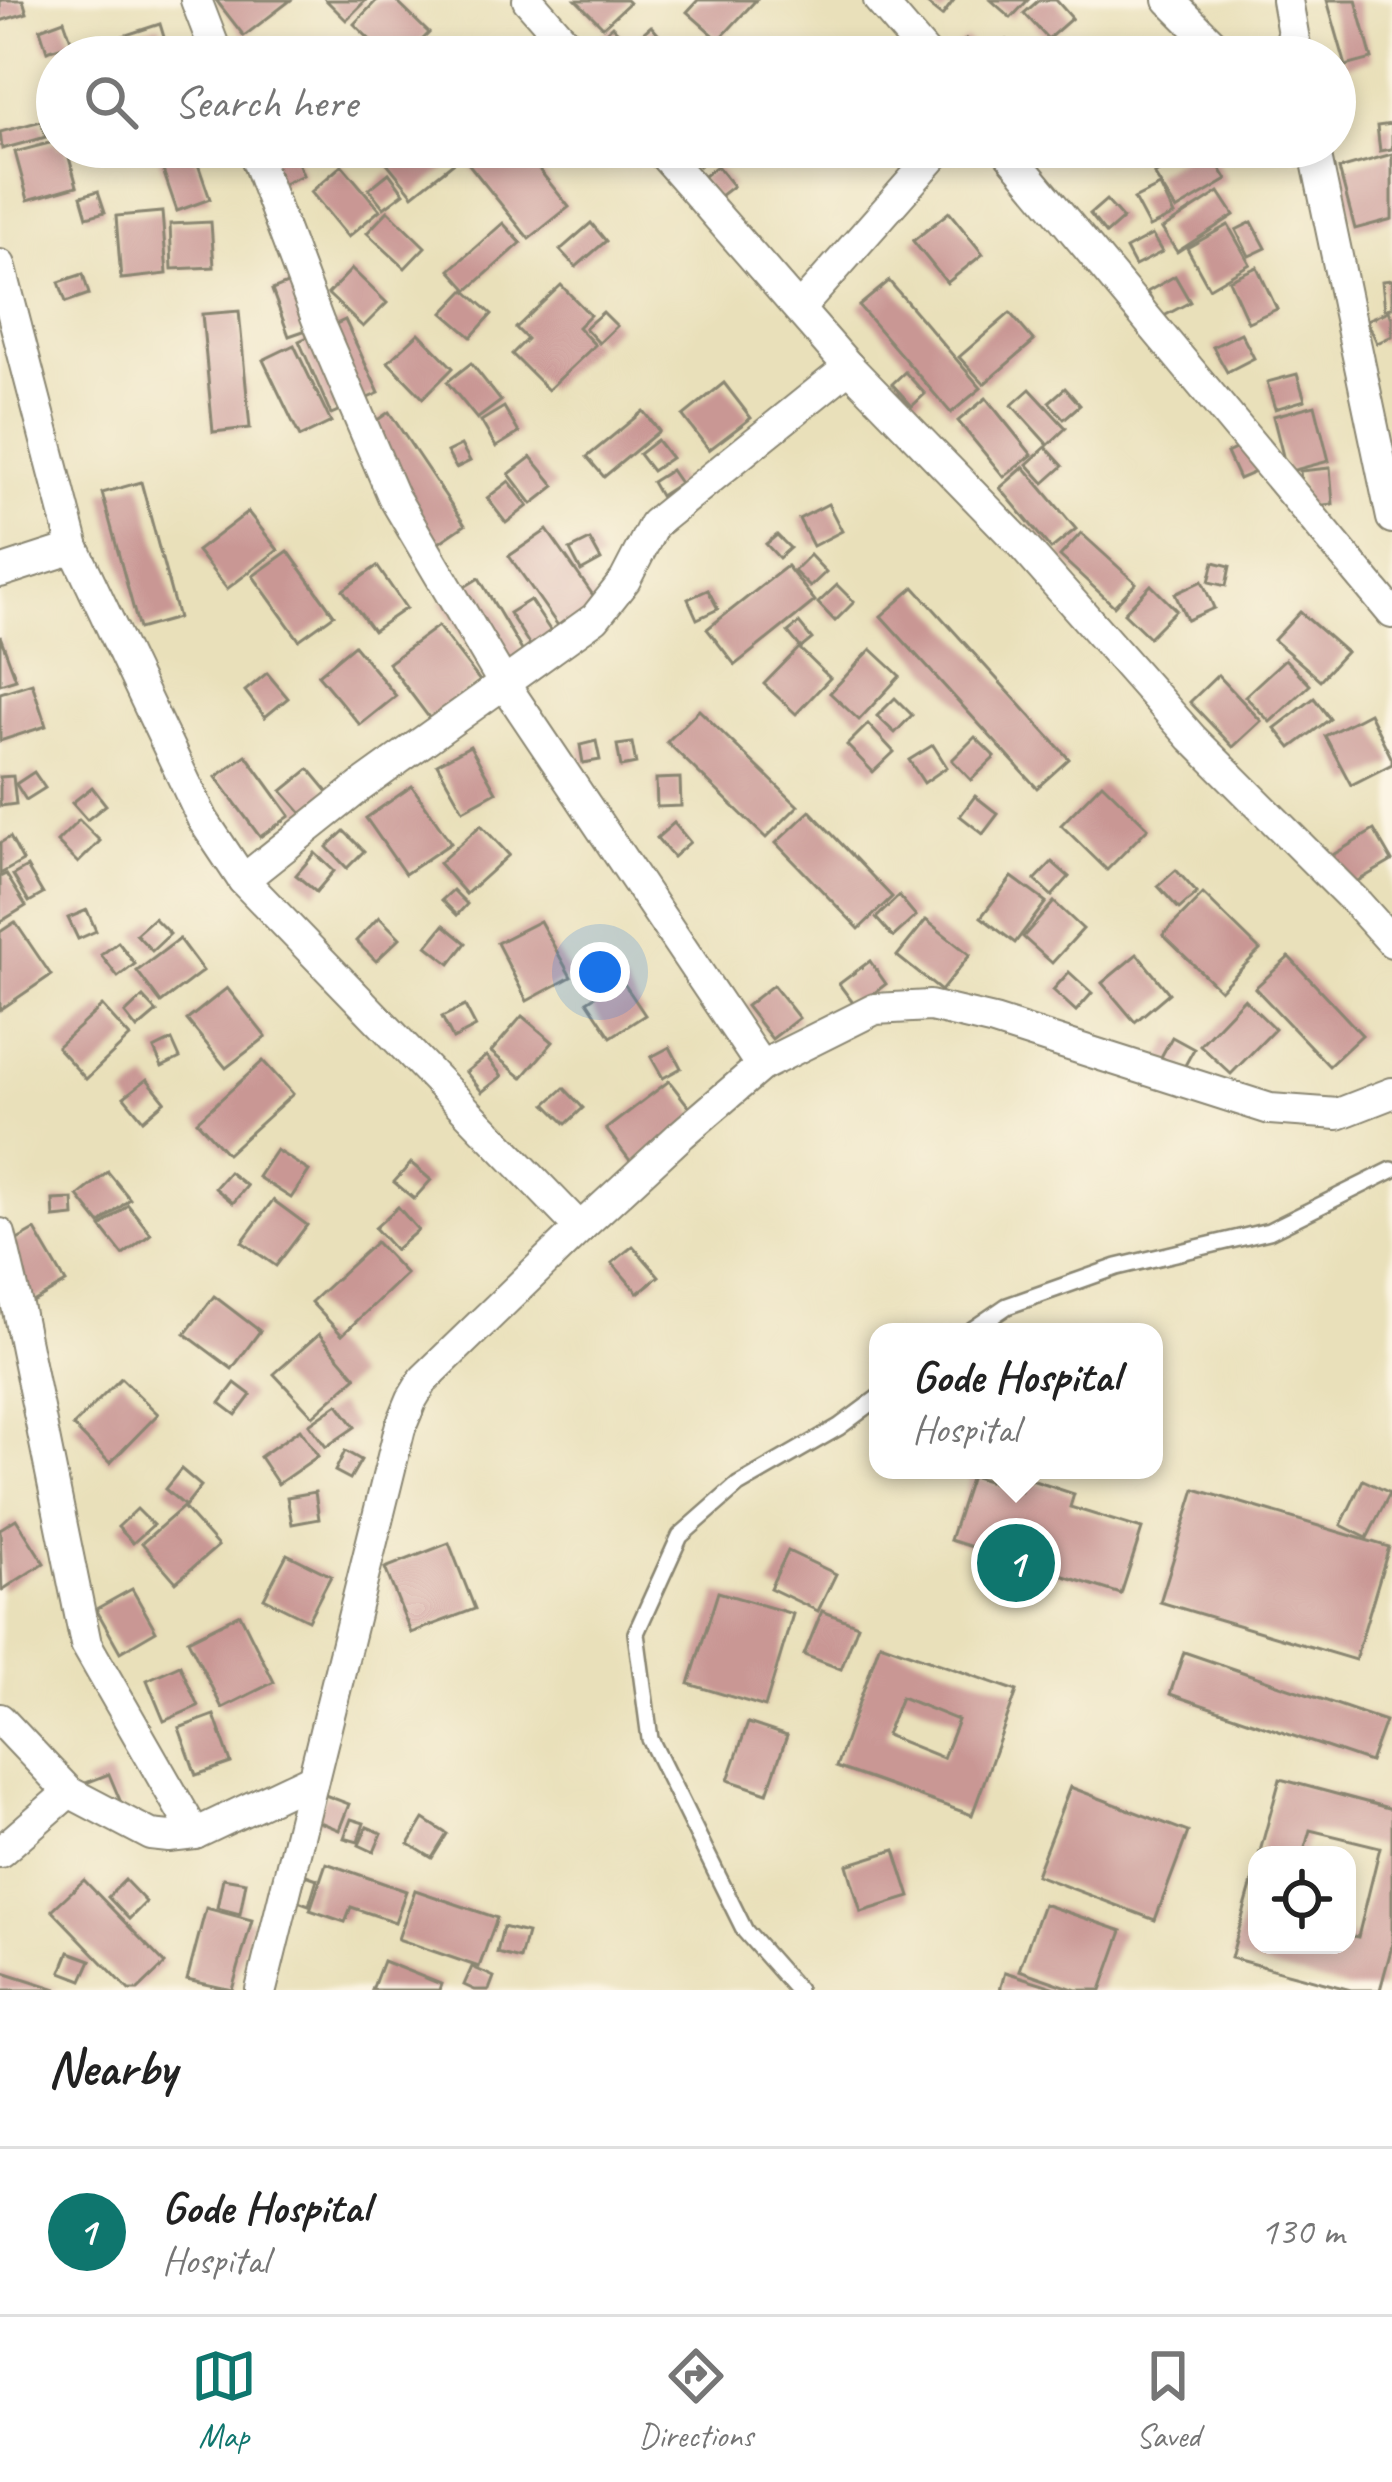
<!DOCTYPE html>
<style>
:root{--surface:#fff;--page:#f2f2f2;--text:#222;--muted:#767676;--line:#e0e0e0;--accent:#0f766e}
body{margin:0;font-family:Caveat,sans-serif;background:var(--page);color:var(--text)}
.controls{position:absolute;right:36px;bottom:36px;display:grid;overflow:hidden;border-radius:24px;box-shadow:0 6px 18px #0003}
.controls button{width:108px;height:108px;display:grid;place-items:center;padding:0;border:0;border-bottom:3px solid var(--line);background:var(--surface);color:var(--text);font:60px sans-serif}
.you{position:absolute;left:600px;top:972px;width:42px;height:42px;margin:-30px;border:9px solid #fff;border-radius:50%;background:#1a73e8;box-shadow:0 0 0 18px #1a73e833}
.badge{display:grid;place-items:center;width:78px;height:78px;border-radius:50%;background:var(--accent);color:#fff;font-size:39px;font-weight:700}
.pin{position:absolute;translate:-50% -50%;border:6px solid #fff;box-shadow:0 3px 12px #0006}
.popup{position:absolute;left:869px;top:1323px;width:294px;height:156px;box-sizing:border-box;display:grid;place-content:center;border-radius:24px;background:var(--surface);filter:drop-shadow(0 3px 9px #0005);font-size:39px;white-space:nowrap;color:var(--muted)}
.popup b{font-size:45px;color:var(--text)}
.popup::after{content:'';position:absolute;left:50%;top:100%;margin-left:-24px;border:24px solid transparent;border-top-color:var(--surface)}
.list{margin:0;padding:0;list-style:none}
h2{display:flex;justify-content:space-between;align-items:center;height:156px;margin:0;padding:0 48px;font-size:51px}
h2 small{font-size:39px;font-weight:400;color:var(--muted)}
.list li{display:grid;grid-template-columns:78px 1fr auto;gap:36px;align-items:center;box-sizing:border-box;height:168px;padding:0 48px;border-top:3px solid var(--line)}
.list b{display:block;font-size:45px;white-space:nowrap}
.list p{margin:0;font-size:39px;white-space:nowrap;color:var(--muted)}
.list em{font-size:39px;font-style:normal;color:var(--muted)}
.icon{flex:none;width:66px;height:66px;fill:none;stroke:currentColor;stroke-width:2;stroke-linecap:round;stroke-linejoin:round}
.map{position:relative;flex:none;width:1392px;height:1990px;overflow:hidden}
.search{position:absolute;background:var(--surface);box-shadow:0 6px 18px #0003;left:36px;right:36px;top:36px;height:132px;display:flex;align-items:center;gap:30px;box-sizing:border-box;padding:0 42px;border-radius:66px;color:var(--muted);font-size:45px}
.sheet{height:324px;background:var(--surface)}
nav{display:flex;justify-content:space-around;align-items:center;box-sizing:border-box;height:168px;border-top:3px solid var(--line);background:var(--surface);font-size:33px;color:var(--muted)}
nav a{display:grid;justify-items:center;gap:6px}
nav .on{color:var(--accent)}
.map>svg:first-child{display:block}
.building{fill:#c99794;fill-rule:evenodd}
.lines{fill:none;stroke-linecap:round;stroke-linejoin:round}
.service-casing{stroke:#8a8672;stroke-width:20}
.minor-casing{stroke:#8a8672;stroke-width:34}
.service{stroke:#fff;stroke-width:15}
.minor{stroke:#fff;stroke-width:30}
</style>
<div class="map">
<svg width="1392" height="1990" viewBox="0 0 1392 1990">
<rect width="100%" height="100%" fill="#fcf5e5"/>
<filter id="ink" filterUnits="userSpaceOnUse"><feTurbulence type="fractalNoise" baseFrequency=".00833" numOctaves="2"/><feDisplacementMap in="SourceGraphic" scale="24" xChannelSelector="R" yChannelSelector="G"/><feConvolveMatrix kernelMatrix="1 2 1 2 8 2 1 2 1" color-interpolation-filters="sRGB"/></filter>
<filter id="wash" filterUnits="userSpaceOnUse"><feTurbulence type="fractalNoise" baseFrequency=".004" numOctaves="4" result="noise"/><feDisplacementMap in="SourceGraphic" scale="48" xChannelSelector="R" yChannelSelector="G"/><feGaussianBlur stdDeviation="2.7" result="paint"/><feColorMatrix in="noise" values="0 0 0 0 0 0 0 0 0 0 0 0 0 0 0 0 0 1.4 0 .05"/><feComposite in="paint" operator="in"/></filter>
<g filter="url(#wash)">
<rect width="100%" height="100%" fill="#e9e0ba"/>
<g id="blocks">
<!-- building -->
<g class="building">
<path d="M0 0H23L27 13 0 21Z"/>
<path d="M216 0H291L244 36Z"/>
<path d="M326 0H366L346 20Z"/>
<path d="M377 0H395L429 33 405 57H388L354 24Z"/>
<path d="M576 0H626L629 3 603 27Z"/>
<path d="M698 0H756L719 40 687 12Z"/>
<path d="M930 0H954L942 16 927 4Z"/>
<path d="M991 0H1028L1011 18Z"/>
<path d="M1039 0H1056L1072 18 1048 39 1024 13Z"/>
<path d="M1327 0H1356L1372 59 1346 66Z"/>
<path d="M64 20 72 43 47 51 40 29Z"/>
<path d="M160 24 170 57H126L120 37Z"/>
<path d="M612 26 627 41 610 57 595 42Z"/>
<path d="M651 26 678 57H615Z"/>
<path d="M966 39 978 52 972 57H954L950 52Z"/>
<path d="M1007 40 1022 57H987Z"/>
<path d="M41 121 46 137 2 149 0 132Z"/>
<path d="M1392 124V149L1380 151 1377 126Z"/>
<path d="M57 141V147H66L77 186 28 200 15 152Z"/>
<path d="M155 147H192L210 199 177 211Z"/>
<path d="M256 147H292L303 175 274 188Z"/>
<path d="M396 147H446L457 160 413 195 383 158Z"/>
<path d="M455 147H521L569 207 529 239Z"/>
<path d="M680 147H719L699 166Z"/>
<path d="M1200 147H1207L1227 180 1176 210 1154 174Z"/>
<path d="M1392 154V219L1355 229 1339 169Z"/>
<path d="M342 165 380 210 348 237 311 192Z"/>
<path d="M717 166 733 186 716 199 700 179Z"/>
<path d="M389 173 404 193 384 208 369 189Z"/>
<path d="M1160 186 1174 215 1149 227 1134 199Z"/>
<path d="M98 191 105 212 87 217 81 196Z"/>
<path d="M1219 192 1234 215 1177 252 1162 229Z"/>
<path d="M1106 200 1123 219 1106 234 1090 214Z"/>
<path d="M388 211 425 247 405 268 367 233Z"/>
<path d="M162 212 167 274 121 279 116 216Z"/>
<path d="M949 212 983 254 947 283 913 241Z"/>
<path d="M211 222 214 267 172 269 170 224Z"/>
<path d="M1252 222 1266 248 1249 256 1236 230Z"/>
<path d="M503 223 521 243 468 290 450 270Z"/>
<path d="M591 223 606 241 576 267 560 250Z"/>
<path d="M1228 225 1250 264 1209 288 1187 248Z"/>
<path d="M1152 235 1162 252 1135 266 1126 249Z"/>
<path d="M1257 267 1277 309 1248 322 1229 280Z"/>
<path d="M352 269 387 303 363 327 328 294Z"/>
<path d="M83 274 89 294 66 302 59 282Z"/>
<path d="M1175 276 1190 302 1162 317 1147 292Z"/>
<path d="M297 280 315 327 289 336 272 290Z"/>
<path d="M1392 280V308L1385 309 1382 281Z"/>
<path d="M889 281 981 388 951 413 859 306Z"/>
<path d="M561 285 590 315 578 327 595 345 548 390 512 354 527 339 516 328Z"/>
<path d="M465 290 492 314 471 337 443 313Z"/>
<path d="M239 311 250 428 213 432 202 314Z"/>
<path d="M1389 311 1392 318V336L1377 343 1367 320Z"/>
<path d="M603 312 617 326 599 343 585 328Z"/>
<path d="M1010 313 1034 341 984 384 959 357Z"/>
<path d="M345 320 379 393 331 414 299 341Z"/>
<path d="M419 333 453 368 423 398 388 362Z"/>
<path d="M1241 333 1254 358 1227 372 1213 347Z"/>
<path d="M294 345 331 422 300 437 263 360Z"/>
<path d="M471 363 501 401 477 419 447 382Z"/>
<path d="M905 372 925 394 912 406 892 384Z"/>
<path d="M1297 374 1305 400 1275 409 1267 382Z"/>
<path d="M724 383 751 418 709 450 683 416Z"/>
<path d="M1065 388 1080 405 1064 419 1049 402Z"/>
<path d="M1030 389 1066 428 1048 445 1012 405Z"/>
<path d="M986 398 1032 455 1004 477 958 421Z"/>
<path d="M1315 405 1329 461 1287 472 1273 416Z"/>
<path d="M504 407 519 433 496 447 481 421Z"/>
<path d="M643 411 659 431 604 477 587 457Z"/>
<path d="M389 412 465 525 430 549 354 436Z"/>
<path d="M657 440 671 458 652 471 639 454Z"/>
<path d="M1248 443 1260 470 1239 479 1227 453Z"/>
<path d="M461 445 470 461 456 468 447 452Z"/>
<path d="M1046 447 1063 466 1044 483 1027 464Z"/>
<path d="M531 457 555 486 532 504 509 474Z"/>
<path d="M1024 467 1076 529 1051 549 1000 488Z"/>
<path d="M1330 468 1333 504 1304 507 1300 471Z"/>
<path d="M671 470 680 483 660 496 652 482Z"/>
<path d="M509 481 528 506 506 523 487 498Z"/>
<path d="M141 482 178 618 139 629 102 493Z"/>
<path d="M828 504 842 531 813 546 799 519Z"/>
<path d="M248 512 278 550 227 589 197 551Z"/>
<path d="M547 530 602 608 564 634 509 556Z"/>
<path d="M1081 533 1136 583 1114 606 1060 556Z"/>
<path d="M777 535 790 548 779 558 766 544Z"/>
<path d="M590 540 601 560 581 571 570 550Z"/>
<path d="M288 551 334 615 299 640 253 576Z"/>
<path d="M810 555 826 572 810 587 794 571Z"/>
<path d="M1214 562 1230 566 1226 586 1209 582Z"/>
<path d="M377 566 406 608 373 631 343 590Z"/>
<path d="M787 566 815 601 735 665 707 629Z"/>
<path d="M479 578 527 659 488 682 440 602Z"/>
<path d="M1202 581 1214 608 1187 620 1175 594Z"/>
<path d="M837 585 854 602 835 621 818 603Z"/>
<path d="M1151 585 1176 610 1149 637 1124 613Z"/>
<path d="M914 587 1069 759 1037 788 881 616Z"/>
<path d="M708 590 718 609 697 619 688 599Z"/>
<path d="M530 600 556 639 535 653 509 613Z"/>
<path d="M1300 612 1346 652 1320 680 1274 640Z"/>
<path d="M799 623 812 639 801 648 788 632Z"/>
<path d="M438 626 480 681 430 719 388 663Z"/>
<path d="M0 636 16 679 0 684Z"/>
<path d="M354 645 396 696 360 725 318 675Z"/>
<path d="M799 648 830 678 796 714 764 684Z"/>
<path d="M871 649 900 676 859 720 830 693Z"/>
<path d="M1285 659 1310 685 1270 722 1245 696Z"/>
<path d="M267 673 288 698 265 717 245 691Z"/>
<path d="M1218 675 1261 721 1233 747 1190 702Z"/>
<path d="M32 683 46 726 0 741V693Z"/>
<path d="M895 698 912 715 895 733 877 716Z"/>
<path d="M1314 698 1330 719 1291 748 1275 728Z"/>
<path d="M699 710 798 806 766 838 667 742Z"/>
<path d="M1369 713 1392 759V764L1351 785 1325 736Z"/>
<path d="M868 724 894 752 873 772 847 745Z"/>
<path d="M975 737 995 757 971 780 952 760Z"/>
<path d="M596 741 600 760 583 763 580 745Z"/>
<path d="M632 743 636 764 621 767 617 745Z"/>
<path d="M933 745 947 767 924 783 909 760Z"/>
<path d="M470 746 496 792 463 810 437 764Z"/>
<path d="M246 755 290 816 260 837 216 777Z"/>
<path d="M309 769 329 793 303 815 282 791Z"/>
<path d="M34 772 45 788 26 800 16 784Z"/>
<path d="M13 776 16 804 0 806V777Z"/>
<path d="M680 778 681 806 657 807 656 779Z"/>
<path d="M1102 783 1148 828 1107 870 1061 825Z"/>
<path d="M412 786 451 843 405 874 366 818Z"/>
<path d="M92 787 106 805 87 820 72 803Z"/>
<path d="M975 796 998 814 983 834 960 816Z"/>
<path d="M810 811 892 897 859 929 776 843Z"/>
<path d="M79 820 100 841 78 863 57 842Z"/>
<path d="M674 823 690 842 673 857 657 838Z"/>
<path d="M481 825 509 855 466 894 439 863Z"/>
<path d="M1374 830 1392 861 1349 886 1331 856Z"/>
<path d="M344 831 364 851 347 868 327 847Z"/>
<path d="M10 837 23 861 0 874V843Z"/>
<path d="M315 853 334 871 316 892 296 875Z"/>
<path d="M1052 862 1069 877 1052 896 1035 880Z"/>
<path d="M27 867 43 894 29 902 13 875Z"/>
<path d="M1176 870 1197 893 1179 909 1158 886Z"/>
<path d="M6 874 26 906 0 922V877Z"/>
<path d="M1012 877 1046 902 1015 943 981 917Z"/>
<path d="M453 890 467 904 457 915 442 900Z"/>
<path d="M1203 894 1260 950 1220 990 1163 935Z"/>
<path d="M899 896 916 916 893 937 876 918Z"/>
<path d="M1054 902 1083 929 1052 963 1023 937Z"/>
<path d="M87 910 96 931 78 939 68 918Z"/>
<path d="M379 917 400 938 376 961 356 941Z"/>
<path d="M154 918 170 934 152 951 136 934Z"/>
<path d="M926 920 970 955 941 991 897 956Z"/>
<path d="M540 921 571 977 527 1001 497 943Z"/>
<path d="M15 922 51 975 0 1010V932Z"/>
<path d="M444 925 466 943 450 964 427 946Z"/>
<path d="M179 939 203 971 161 1003 137 971Z"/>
<path d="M118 942 135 964 118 977 101 955Z"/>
<path d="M1137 954 1169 993 1135 1022 1102 983Z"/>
<path d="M1289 957 1362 1035 1329 1066 1255 988Z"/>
<path d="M870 961 886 984 856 1007 839 984Z"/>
<path d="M1069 972 1092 993 1076 1011 1053 990Z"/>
<path d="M621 979 645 1015 611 1037 587 1001Z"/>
<path d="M773 985 799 1018 772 1039 746 1006Z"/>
<path d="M227 988 266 1037 226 1068 187 1020Z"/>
<path d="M143 997 157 1012 137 1029 125 1014Z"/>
<path d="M1244 999 1275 1029 1231 1074 1200 1045Z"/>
<path d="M102 1006 130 1037 86 1079 57 1047Z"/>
<path d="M465 1006 476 1027 453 1039 442 1017Z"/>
<path d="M522 1016 553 1042 522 1078 491 1052Z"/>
<path d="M1172 1037 1194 1049 1183 1069 1161 1057Z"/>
<path d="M172 1040 180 1058 162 1067 154 1049Z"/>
<path d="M670 1047 681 1068 663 1078 651 1057Z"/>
<path d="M486 1056 502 1076 482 1092 466 1072Z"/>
<path d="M263 1061 293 1094 227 1154 197 1121Z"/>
<path d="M147 1079 165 1101 143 1120 124 1097Z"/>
<path d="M669 1081 697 1117 634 1166 606 1129Z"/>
<path d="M564 1088 583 1108 566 1124 546 1104Z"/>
<path d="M276 1150 309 1171 291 1198 258 1177Z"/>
<path d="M411 1163 431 1180 414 1199 394 1182Z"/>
<path d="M108 1172 130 1199 100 1224 78 1196Z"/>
<path d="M229 1172 247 1186 233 1203 215 1188Z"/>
<path d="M73 1199 74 1216 54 1218 53 1200Z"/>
<path d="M273 1200 307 1225 276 1266 242 1242Z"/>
<path d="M128 1205 151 1234 123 1255 101 1227Z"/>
<path d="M398 1207 418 1230 395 1250 375 1228Z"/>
<path d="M35 1230 66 1283 24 1307 0 1250Z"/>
<path d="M376 1242 406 1274 342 1335 311 1302Z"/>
<path d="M633 1246 659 1276 638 1293 612 1263Z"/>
<path d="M214 1296 260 1331 232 1369 185 1334Z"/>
<path d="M319 1334 356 1377 313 1416 274 1374Z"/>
<path d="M121 1378 158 1414 110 1463 73 1426Z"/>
<path d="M235 1383 251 1395 236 1415 220 1403Z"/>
<path d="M338 1404 355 1427 326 1447 309 1424Z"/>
<path d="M300 1429 318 1456 278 1484 260 1457Z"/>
<path d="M345 1451 361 1460 350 1479 335 1471Z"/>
<path d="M181 1469 201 1486 185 1506 165 1489Z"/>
<path d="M971 1476 1021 1491 1025 1478 1074 1494 1070 1507 1142 1529 1121 1594 950 1540Z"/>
<path d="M1363 1480 1390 1493 1367 1538 1341 1525Z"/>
<path d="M1195 1489 1389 1547 1355 1660 1160 1602Z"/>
<path d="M315 1492 319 1519 292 1524 287 1497Z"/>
<path d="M183 1507 218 1546 176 1582 142 1543Z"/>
<path d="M137 1509 153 1525 133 1543 118 1527Z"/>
<path d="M16 1519 44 1563 2 1590 0 1529Z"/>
<path d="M449 1543 475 1609 411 1633 385 1568Z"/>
<path d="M788 1551 836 1574 818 1611 770 1588Z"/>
<path d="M287 1554 331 1576 308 1620 264 1598Z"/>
<path d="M132 1589 156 1631 120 1652 96 1609Z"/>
<path d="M718 1592 793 1614 765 1707 689 1684Z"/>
<path d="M822 1611 858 1625 841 1669 804 1655Z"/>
<path d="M240 1614 274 1682 222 1708 188 1640Z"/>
<path d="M880 1643 1017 1691 972 1815 836 1767ZM901 1697 958 1720 943 1758 886 1735Z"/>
<path d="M1184 1652 1385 1721 1370 1762 1170 1694Z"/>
<path d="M180 1665 198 1706 164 1721 147 1680Z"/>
<path d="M214 1715 231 1763 196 1775 179 1728Z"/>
<path d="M748 1723 787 1736 767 1793 728 1780Z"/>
<path d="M109 1774 124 1810 83 1784Z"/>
<path d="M1280 1779 1392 1809V1946L1380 1990H1351L1231 1958 1256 1868 1257 1945H1347V1935L1358 1937 1380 1847 1310 1830 1303 1855H1259Z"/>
<path d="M1070 1787 1188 1832 1155 1920 1036 1875Z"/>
<path d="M325 1795 349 1804 339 1830 315 1820Z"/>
<path d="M351 1819 364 1823 358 1842 344 1838Z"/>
<path d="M424 1819 447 1834 432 1858 409 1844Z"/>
<path d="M367 1827 382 1833 374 1852 359 1845Z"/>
<path d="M895 1850 910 1897 861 1912 847 1865Z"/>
<path d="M326 1863 406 1891 395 1922 351 1907 345 1922 310 1910Z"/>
<path d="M306 1875 317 1879 309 1905 298 1901Z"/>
<path d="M223 1878 246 1882 240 1914 217 1908Z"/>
<path d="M84 1880 165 1964 138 1990H129L52 1910Z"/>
<path d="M125 1880 146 1902 129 1919 108 1897Z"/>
<path d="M415 1890 497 1918 479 1967 398 1939Z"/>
<path d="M1043 1904 1122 1931 1101 1990H1076L1019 1970Z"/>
<path d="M206 1908 252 1920 232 1990 187 1980Z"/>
<path d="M503 1927 527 1933 520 1959 497 1953Z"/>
<path d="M69 1952 91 1960 82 1980 61 1972Z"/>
<path d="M383 1961 441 1984 439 1990H372Z"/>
<path d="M472 1967 494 1977 489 1990H475L464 1985Z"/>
<path d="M0 1971 57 1989V1990H0Z"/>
<path d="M1005 1972 1060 1989V1990H1000Z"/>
</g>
</g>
</g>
<g filter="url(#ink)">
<use href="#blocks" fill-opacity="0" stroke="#8a8672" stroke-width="3"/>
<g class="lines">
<!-- service casing -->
<g class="service-casing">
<g id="service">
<path d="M969 1332 1007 1306 1117 1267 1269 1231 1392 1170"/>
<path d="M797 1990 745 1931 650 1739 636 1633 680 1536 738 1485 839 1427 878 1398"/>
</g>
</g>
<!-- minor casing -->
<g class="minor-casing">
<g id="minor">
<path d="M196 0 218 57"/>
<path d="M528 0 578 57"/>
<path d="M879 0 928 57"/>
<path d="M1169 0 1226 57"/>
<path d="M1287 0 1297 57"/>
<path d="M252 147 319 324 393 496 503 682 761 1066"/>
<path d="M657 147 849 367 1022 545 1192 738 1358 904 1392 942"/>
<path d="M1004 147 1392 613"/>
<path d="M1314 147 1392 518"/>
<path d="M0 265 74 548 203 820 243 880 580 1228"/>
<path d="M799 309 942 147"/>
<path d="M0 572 74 548"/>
<path d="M243 880 361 786 595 618 625 580 654 524 849 367"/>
<path d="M0 1234 18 1310 86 1644 195 1834"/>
<path d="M0 1719 69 1792 151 1835 169 1837 195 1834 313 1778"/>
<path d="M0 1852 69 1792"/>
<path d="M261 1990 400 1428 412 1399 424 1379 580 1228 682 1134 761 1066 875 1009 930 1006 994 1021 1270 1109 1338 1114 1392 1093"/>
</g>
</g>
<!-- service -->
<use href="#service" class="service"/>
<!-- minor -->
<use href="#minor" class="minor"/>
</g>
</g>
</svg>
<div class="controls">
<button><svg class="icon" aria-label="locate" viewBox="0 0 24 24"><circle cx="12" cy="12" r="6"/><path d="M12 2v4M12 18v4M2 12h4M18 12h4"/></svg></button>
</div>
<div class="you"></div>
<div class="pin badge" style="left:1016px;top:1563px">1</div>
<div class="popup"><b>Gode Hospital</b>Hospital</div>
<div class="search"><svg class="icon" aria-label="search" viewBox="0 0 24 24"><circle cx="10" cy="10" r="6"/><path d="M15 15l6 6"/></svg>Search here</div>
</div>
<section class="sheet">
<h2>Nearby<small></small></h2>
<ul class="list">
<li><span class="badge">1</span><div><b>Gode Hospital</b><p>Hospital</p></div><em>130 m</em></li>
</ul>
</section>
<nav>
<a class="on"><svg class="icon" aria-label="map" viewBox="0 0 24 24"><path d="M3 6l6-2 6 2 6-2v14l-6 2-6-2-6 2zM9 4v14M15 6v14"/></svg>Map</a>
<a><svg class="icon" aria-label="directions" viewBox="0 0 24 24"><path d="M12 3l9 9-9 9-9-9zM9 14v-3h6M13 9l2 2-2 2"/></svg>Directions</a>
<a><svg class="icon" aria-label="saved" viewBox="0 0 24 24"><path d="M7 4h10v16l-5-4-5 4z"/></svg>Saved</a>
</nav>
